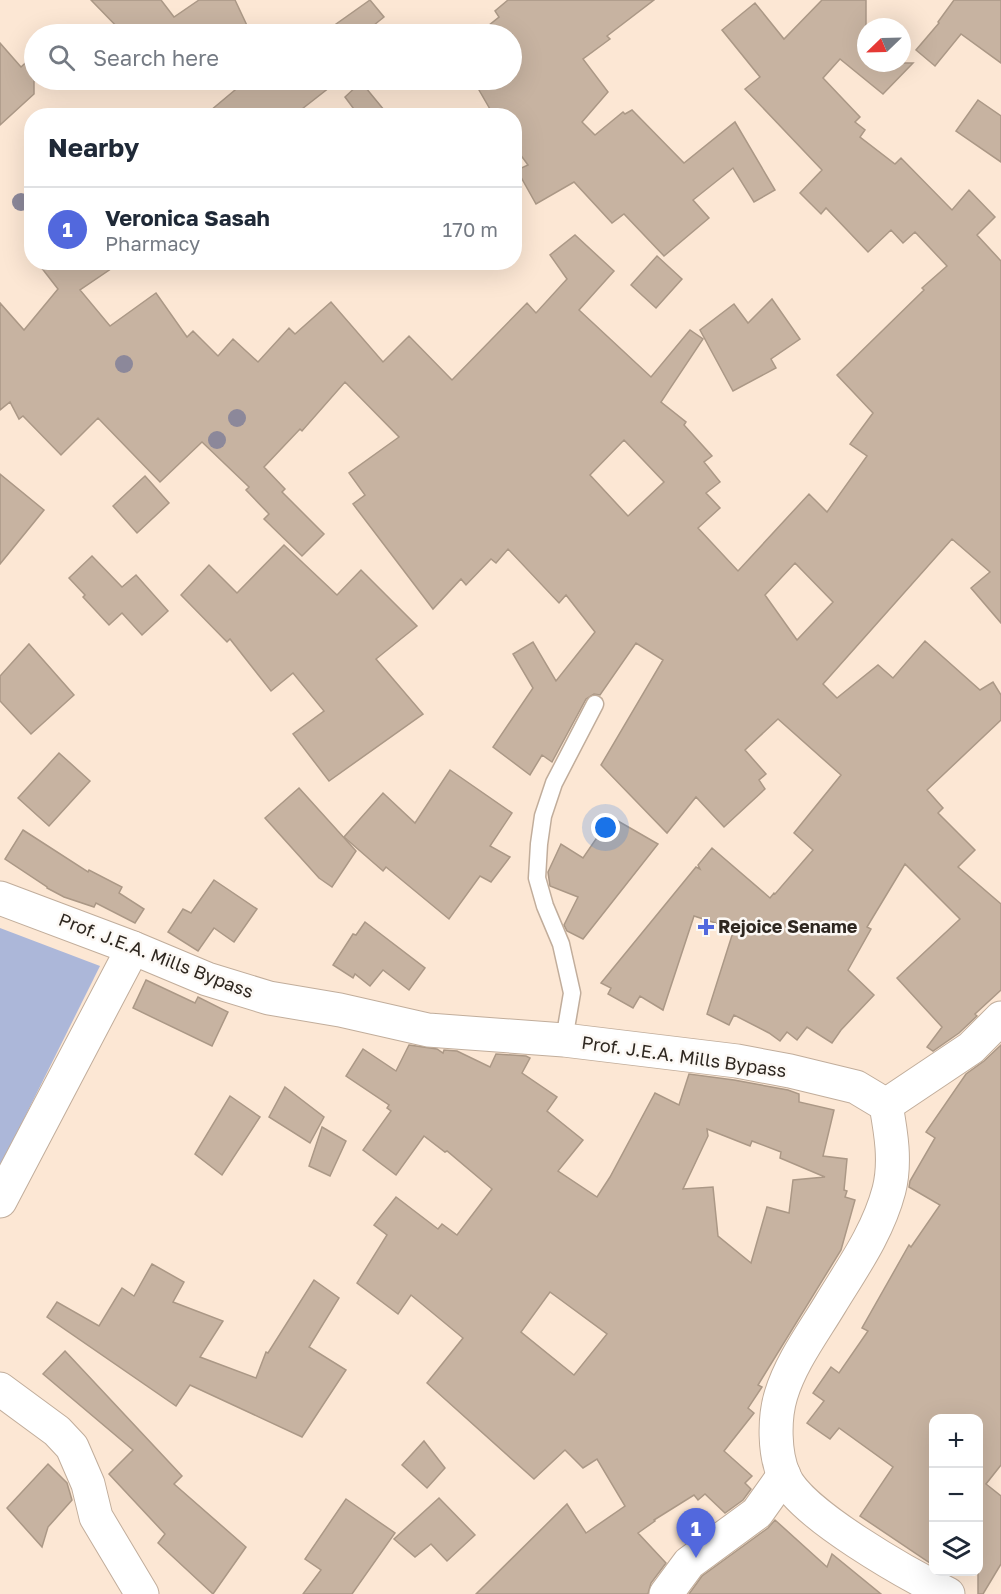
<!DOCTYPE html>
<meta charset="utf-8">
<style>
:root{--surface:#fff;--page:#f6f6f7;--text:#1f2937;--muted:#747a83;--line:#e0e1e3;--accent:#5268dd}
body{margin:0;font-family:"Golos Text",sans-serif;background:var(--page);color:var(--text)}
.controls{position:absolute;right:18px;bottom:18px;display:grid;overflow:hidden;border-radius:12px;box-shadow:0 6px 24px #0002}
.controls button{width:54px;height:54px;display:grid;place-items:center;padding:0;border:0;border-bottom:2px solid var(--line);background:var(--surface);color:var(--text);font:30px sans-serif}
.compass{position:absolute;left:857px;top:18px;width:54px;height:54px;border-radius:50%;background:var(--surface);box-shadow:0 6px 24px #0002;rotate:247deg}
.you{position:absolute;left:606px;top:828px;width:21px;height:21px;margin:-15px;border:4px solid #fff;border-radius:50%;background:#1a73e8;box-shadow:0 0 0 9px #1a73e833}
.badge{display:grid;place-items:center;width:39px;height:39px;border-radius:50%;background:var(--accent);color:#fff;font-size:20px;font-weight:700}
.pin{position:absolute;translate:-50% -50px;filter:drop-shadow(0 2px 3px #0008)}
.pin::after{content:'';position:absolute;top:32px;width:21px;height:18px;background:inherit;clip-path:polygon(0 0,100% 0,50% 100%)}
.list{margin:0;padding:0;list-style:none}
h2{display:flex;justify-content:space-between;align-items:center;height:78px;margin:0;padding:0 24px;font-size:26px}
h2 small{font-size:20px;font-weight:400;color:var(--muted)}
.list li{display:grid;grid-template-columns:39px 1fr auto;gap:18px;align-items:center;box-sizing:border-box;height:84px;padding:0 24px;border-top:2px solid var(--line)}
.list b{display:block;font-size:22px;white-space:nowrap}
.list p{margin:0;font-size:20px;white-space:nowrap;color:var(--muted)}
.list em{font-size:20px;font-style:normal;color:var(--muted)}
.icon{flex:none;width:33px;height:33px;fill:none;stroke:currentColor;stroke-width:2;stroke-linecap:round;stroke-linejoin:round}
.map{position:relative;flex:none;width:1001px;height:1594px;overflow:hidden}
.search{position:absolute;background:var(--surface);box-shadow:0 6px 24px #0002;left:24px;top:24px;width:498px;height:66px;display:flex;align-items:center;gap:15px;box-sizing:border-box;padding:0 21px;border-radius:33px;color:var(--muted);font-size:22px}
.panel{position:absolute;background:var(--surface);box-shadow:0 6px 24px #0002;left:24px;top:108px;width:498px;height:162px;border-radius:24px}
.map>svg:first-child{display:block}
.green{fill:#acb7d9}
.building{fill:#c7b3a1;stroke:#ab9886;stroke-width:1.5;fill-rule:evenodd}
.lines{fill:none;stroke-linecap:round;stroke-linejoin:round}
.service-casing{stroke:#c1ad9b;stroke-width:19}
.minor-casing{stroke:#c1ad9b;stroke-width:35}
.tertiary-casing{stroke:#c1ad9b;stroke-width:35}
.service{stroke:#fff;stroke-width:16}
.minor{stroke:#fff;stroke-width:33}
.tertiary{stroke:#fff;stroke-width:33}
.tree{fill:#8c889a}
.poi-dot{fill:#5268dd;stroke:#fcf8f4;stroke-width:2}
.labels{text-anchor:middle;stroke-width:5;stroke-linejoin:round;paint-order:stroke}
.poi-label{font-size:18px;font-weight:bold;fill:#2e2720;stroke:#fcf8f4;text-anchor:start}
.street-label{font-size:18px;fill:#2e2720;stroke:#fcf8f4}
</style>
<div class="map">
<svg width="1001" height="1594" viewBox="0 0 1001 1594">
<rect width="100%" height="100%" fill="#fce7d4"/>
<!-- green -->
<path class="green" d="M0 928 100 966 0 1167Z"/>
<!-- building -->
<g class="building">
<path d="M91 0H161L174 17 199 0H235L251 34H124Z"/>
<path d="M370 0 384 17 363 34H322Z"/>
<path d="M508 0H654L607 36 610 39 583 59 608 92 582 122 595 135 623 112 625 114 632 110 684 163 735 122 775 190 754 202 733 168 693 200 709 218 664 256 624 214 612 223 574 182 536 204 517 170 528 165 514 146V116H494L479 90 494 80H512V34H478L499 17 495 11Z"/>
<path d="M822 0H866V63H913L883 94 840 59 823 78 860 117 855 122 865 130 860 137 895 164 901 158 952 210 969 190 995 217 977 235 1001 261V623L971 588 990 572 952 539 823 684 837 698 878 665 893 678 925 641 980 690 993 682 1001 695V720L927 790 943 808 938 813 975 850 958 867 1001 904V990L975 1014 977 1016 959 1033 933 1051 927 1047 942 1027 897 978 960 919 905 864 867 927 871 929 848 970 874 995 841 1030 832 1043 807 1027 797 1040 787 1032 780 1041 769 1033 734 1015 729 1025 707 1014 734 929 694 916 663 1010 640 996 633 1008 608 994 611 988 601 983 696 867 700 869 698 865 712 848 770 898 774 893 775 894 813 850 794 833 841 775 778 719 745 750 766 774 759 780 765 789 724 827 696 797 667 833 601 765 663 660 636 643 600 695 594 694 586 699 552 762 542 755 530 775 493 747 533 688 513 654 533 642 556 681 595 632 566 595 559 603 508 549 496 563 491 559 466 585 461 579 433 609 353 504 365 495 349 473 399 437 345 382 302 431 300 429 264 467 285 489 282 492 324 534 302 556 264 519 269 514 246 490 249 487 202 442 160 482 98 418 61 455 23 416 19 419 10 402 0 410V303L24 330 58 289 37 262H121L80 290 110 326 156 293 187 337 193 331 218 356 233 339 258 362 289 328 295 334 331 302 383 362 409 336 452 380 527 303 536 313 567 279 550 255 575 235 614 271 579 310 651 377 690 330 703 339 661 402 686 422 684 425 712 456 704 462 720 482 706 493 720 508 698 528 738 571 809 494 827 512 867 456 850 444 873 413 837 375 924 290 922 288 947 266 915 232 903 243 891 230 868 252 826 208 821 214 800 193 822 170 745 89 760 77 722 30 755 3 784 39ZM624 440 664 482 628 516 590 475ZM795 563 833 602 797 640 765 595Z"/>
<path d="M954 0H1001V63L961 34 935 66 916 50 939 23 938 22Z"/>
<path d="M0 43 21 67 34 55V94L0 125Z"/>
<path d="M247 80H339L293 116H204Z"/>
<path d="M361 82 389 116H359L345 97Z"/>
<path d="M978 100 1001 116V162L956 131Z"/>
<path d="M657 256 682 279 656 308 631 285Z"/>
<path d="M772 299 800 339 771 359 776 368 733 391 700 330 734 304 748 323Z"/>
<path d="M0 474 44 510 0 564Z"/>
<path d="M145 476 169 503 137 533 113 506Z"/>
<path d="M284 545 337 595 361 570 417 626 376 659 423 714 329 781 293 734 324 711 293 673 271 691 230 639 227 642 181 595 209 565 237 593Z"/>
<path d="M92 556 122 587 136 575 168 611 142 635 122 613 109 625 83 597 85 595 69 578Z"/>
<path d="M29 644 74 695 31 734 0 701V676Z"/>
<path d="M59 753 90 781 49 826 18 798Z"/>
<path d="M450 770 512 813 490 846 510 857 491 882 480 876 449 919 386 867 383 871 344 837 383 793 415 823Z"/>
<path d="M299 788 356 851 332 887 319 878 265 818Z"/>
<path d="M611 817 658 844 583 939 567 931 564 925 578 897 550 886 548 872 561 844 583 858Z"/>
<path d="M23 830 88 872 89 870 122 887 119 893 144 909 135 923 96 903 94 907 64 897 47 888V887L5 859Z"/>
<path d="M214 880 257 909 234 942 214 928 198 951 168 932 183 909 191 913Z"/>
<path d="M365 922 425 968 409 990 383 970 370 986 355 974 353 978 333 965 353 934 356 935Z"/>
<path d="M146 980 195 1003 198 997 228 1012 212 1046 133 1008Z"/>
<path d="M409 1045 437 1049 443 1053 444 1050 457 1051 490 1067 496 1054 526 1056 530 1058 522 1073 557 1097 547 1111 583 1140 558 1171 597 1197 610 1177 655 1093 679 1105 689 1074 734 1080 788 1090 799 1094V1102L834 1110 823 1156 847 1159 844 1190 847 1191 845 1197 855 1200 841 1250 758 1385 762 1387 748 1408 754 1413 724 1451 752 1476 745 1483 751 1489 743 1500 725 1513 705 1494 698 1500 694 1495 654 1520 655 1521 638 1533 666 1563 651 1583 648 1594H476L567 1504 586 1533 625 1506 597 1459 583 1468 565 1450 534 1479 427 1383 463 1338 411 1295 398 1314 357 1283 387 1235 374 1225 396 1197 438 1229 442 1224 457 1235 492 1189 447 1151 445 1152 424 1136 396 1175 363 1150 391 1111 387 1108 389 1105 346 1076 363 1049 396 1071ZM707 1129 750 1146 752 1141 781 1152 780 1158 825 1177 793 1180 789 1213 767 1207 751 1263 718 1236 713 1187 683 1189 708 1136ZM550 1292 607 1334 574 1375 521 1332Z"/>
<path d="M1001 1045V1465L986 1484 1001 1496V1564L983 1594H978V1419H933V1565L860 1516 893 1467 839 1428 830 1439 807 1423 824 1401 813 1393 831 1367 839 1373 868 1331 862 1328 909 1245 911 1247 940 1205 909 1187 910 1181 935 1138 926 1132 966 1074 984 1061Z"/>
<path d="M285 1087 324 1117 310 1143 269 1117Z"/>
<path d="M230 1096 260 1117 222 1175 195 1154Z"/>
<path d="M322 1127 346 1141 330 1176 309 1166Z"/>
<path d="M152 1264 184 1282 173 1302 223 1321 200 1357 256 1378 266 1352 268 1353 314 1280 339 1298 309 1347 346 1370 302 1437 190 1385 176 1406 47 1317 57 1302 99 1326 122 1288 134 1296Z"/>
<path d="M65 1351 182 1476 174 1484 246 1547 213 1594 158 1543 165 1534 109 1474 133 1450 43 1374Z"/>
<path d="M424 1441 445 1468 427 1488 402 1465Z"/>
<path d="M48 1464 67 1483 72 1500 48 1527 42 1547 7 1508Z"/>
<path d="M439 1498 475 1535 447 1561 431 1544 415 1557 394 1539Z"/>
<path d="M346 1499 395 1533 352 1594H303L321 1570 305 1559Z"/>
<path d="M775 1520 827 1567 832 1554 881 1594H689L702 1576 768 1528Z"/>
</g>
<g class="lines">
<!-- service casing -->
<g class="service-casing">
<path id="service" d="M564 1040 572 993 561 944 545 906 537 878 539 844 543 816 554 783 595 704"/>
</g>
<!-- minor casing -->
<g class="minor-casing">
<g id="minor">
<path d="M886 1105 971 1048 1001 1018"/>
<path d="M0 1201 133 948"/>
<path d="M0 1389 57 1431 72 1447 88 1484 96 1517 142 1594"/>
<path d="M666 1594 689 1563 757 1513 784 1475"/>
</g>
</g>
<!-- tertiary casing -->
<g class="tertiary-casing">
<path id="tertiary" d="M0 898 133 948 207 979 269 998 340 1010 428 1030 564 1040 737 1061 790 1071 856 1087 886 1105C891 1133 896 1162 889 1190 878 1232 853 1267 831 1303 813 1333 791 1362 781 1395 774 1418 774 1453 784 1476 800 1514 909 1575 948 1594"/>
</g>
<!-- service -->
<use href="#service" class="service"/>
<!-- minor -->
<use href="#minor" class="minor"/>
<!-- tertiary -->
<use href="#tertiary" class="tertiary"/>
</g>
<!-- trees -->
<g class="tree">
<circle cx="21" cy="202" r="9"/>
<circle cx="124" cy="364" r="9"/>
<circle cx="237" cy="418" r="9"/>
<circle cx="217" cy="440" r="9"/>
</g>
<!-- markers -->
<path class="poi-dot" d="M703 918h6v6h6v6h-6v6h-6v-6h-6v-6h6z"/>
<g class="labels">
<!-- poi labels -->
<g class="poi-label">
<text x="718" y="933">Rejoice Sename</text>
</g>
<!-- street labels -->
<g class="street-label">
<text transform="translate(156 956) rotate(21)" y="6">Prof. J.E.A. Mills Bypass</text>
<text transform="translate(684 1057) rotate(8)" y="6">Prof. J.E.A. Mills Bypass</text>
</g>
</g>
</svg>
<div class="controls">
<button>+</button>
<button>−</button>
<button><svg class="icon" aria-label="layers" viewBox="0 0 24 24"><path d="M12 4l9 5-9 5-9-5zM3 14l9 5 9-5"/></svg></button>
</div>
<svg class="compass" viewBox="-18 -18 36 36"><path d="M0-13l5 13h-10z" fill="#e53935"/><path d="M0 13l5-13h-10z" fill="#747a83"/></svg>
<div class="you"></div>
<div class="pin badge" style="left:696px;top:1558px">1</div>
<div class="search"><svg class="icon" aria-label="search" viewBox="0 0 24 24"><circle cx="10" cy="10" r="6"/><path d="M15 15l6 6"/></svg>Search here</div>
<section class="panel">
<h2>Nearby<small></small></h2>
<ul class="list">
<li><span class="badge">1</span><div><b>Veronica Sasah</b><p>Pharmacy</p></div><em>170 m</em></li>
</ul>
</section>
</div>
